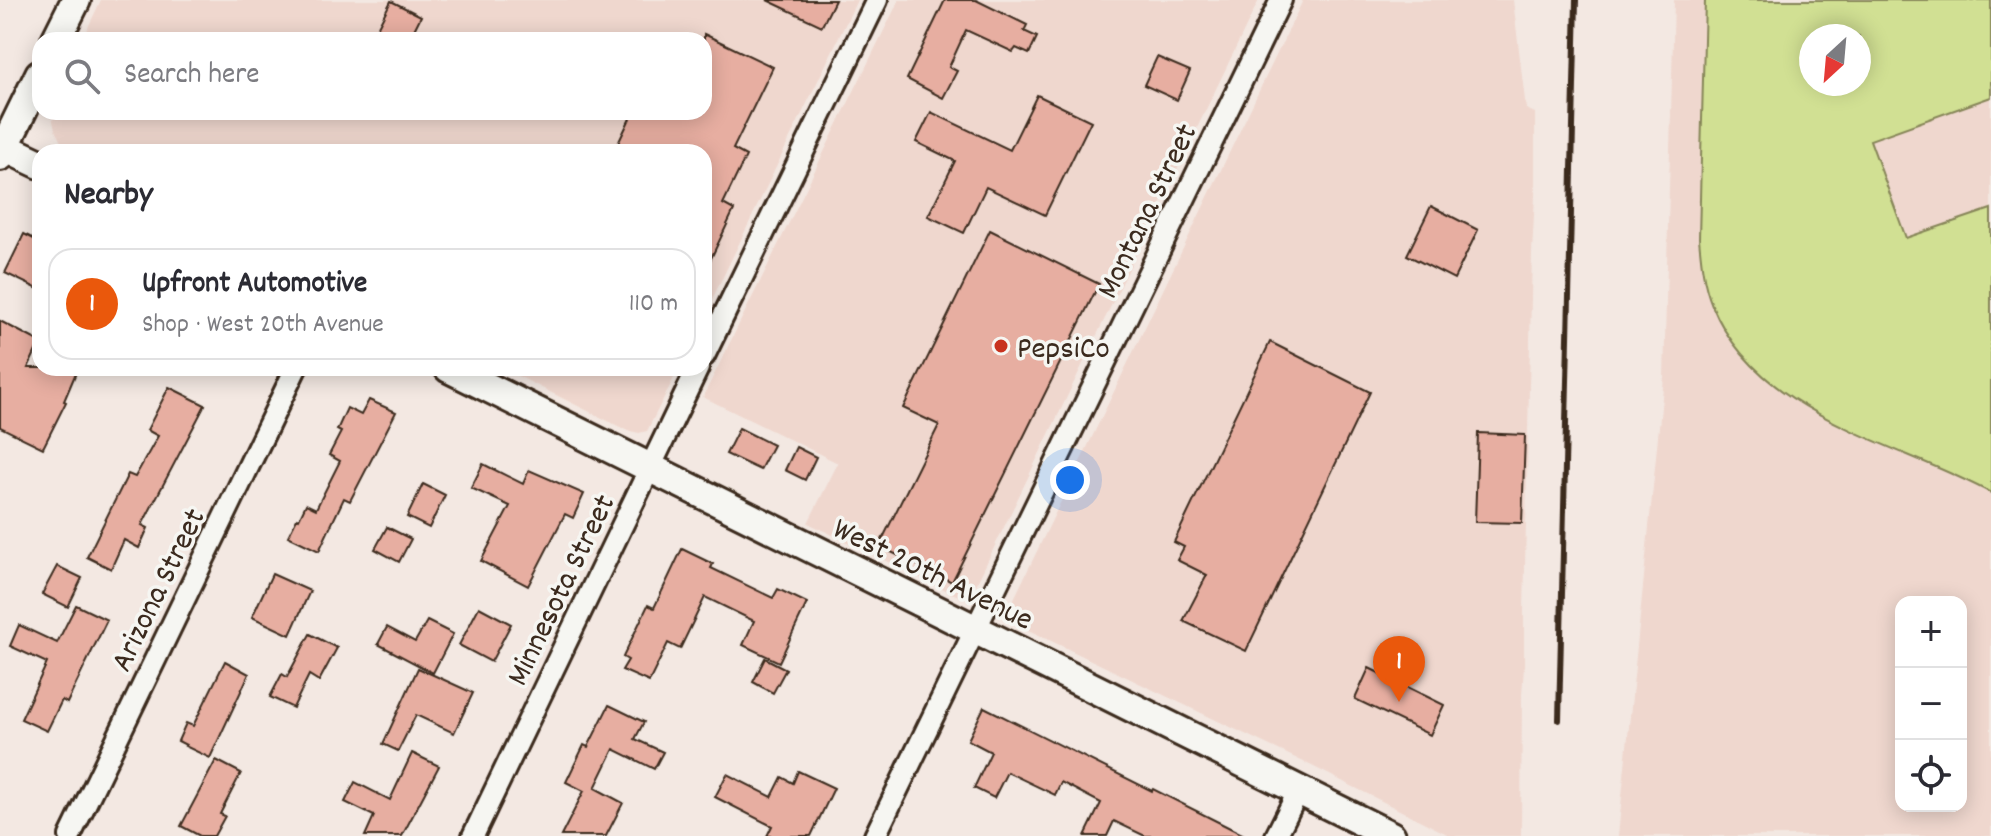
<!DOCTYPE html>
<meta charset="utf-8">
<style>
:root{--surface:#fff;--page:#f2f2f3;--text:#2b2b33;--muted:#7c7c81;--line:#e1e1e2;--accent:#ea580c}
body{margin:0;font-family:Dekko,sans-serif;background:var(--page);color:var(--text)}
.controls{position:absolute;right:24px;bottom:24px;display:grid;overflow:hidden;border-radius:16px;box-shadow:0 4px 20px #0003}
.controls button{width:72px;height:72px;display:grid;place-items:center;padding:0;border:0;border-bottom:2px solid var(--line);background:var(--surface);color:var(--text);font:40px sans-serif}
.compass{position:absolute;left:1799px;top:24px;width:72px;height:72px;border-radius:50%;background:var(--surface);box-shadow:0 4px 20px #0003;rotate:206deg}
.you{position:absolute;left:1070px;top:480px;width:28px;height:28px;margin:-20px;border:6px solid #fff;border-radius:50%;background:#1a73e8;box-shadow:0 0 0 12px #1a73e833}
.badge{display:grid;place-items:center;width:52px;height:52px;border-radius:50%;background:var(--accent);color:#fff;font-size:26px;font-weight:700}
.pin{position:absolute;translate:-50% -66px;filter:drop-shadow(0 2px 4px #0008)}
.pin::after{content:'';position:absolute;top:42px;width:28px;height:24px;background:inherit;clip-path:polygon(0 0,100% 0,50% 100%)}
.list{margin:0;padding:0;list-style:none}
h2{display:flex;justify-content:space-between;align-items:center;height:104px;margin:0;padding:0 32px;font-size:34px}
h2 small{font-size:26px;font-weight:400;color:var(--muted)}
.list li{display:grid;grid-template-columns:52px 1fr auto;gap:24px;align-items:center;box-sizing:border-box;height:112px;margin:0 16px 16px;padding:0 16px;border:2px solid var(--line);border-radius:24px}
.list b{display:block;font-size:30px;white-space:nowrap}
.list p{margin:0;font-size:26px;white-space:nowrap;color:var(--muted)}
.list em{font-size:26px;font-style:normal;color:var(--muted)}
.icon{flex:none;width:44px;height:44px;fill:none;stroke:currentColor;stroke-width:2;stroke-linecap:round;stroke-linejoin:round}
.map{position:relative;flex:none;width:1991px;height:836px;overflow:hidden}
.search{position:absolute;background:var(--surface);box-shadow:0 4px 20px #0003;left:32px;top:32px;width:680px;height:88px;display:flex;align-items:center;gap:20px;box-sizing:border-box;padding:0 28px;border-radius:24px;color:var(--muted);font-size:30px}
.panel{position:absolute;background:var(--surface);box-shadow:0 4px 20px #0003;left:32px;top:144px;width:680px;height:232px;border-radius:24px}
.map>svg:first-child{display:block}
.built{fill:#efd7ce;fill-rule:evenodd}
.green{fill:#d1e093;stroke:#868558;stroke-width:2;fill-rule:evenodd}
.building{fill:#e7aea1;stroke:#3b2a1e;stroke-width:2}
.lines{fill:none;stroke-linecap:round;stroke-linejoin:round}
.street-casing{stroke:#3b2a1e;stroke-width:26}
.secondary-casing{stroke:#3b2a1e;stroke-width:34}
.street{stroke:#f6f6f2;stroke-width:20}
.secondary{stroke:#f6f6f2;stroke-width:28}
.rail{stroke:#3b2a1e;stroke-width:6}
.poi-dot{fill:#c8321e;stroke:#f6f6f2;stroke-width:3}
.labels{text-anchor:middle;stroke-width:7;stroke-linejoin:round;paint-order:stroke}
.street-label{font-size:32px;fill:#3b2a1e;stroke:#f6f6f2}
.poi-label{font-size:32px;fill:#3b2a1e;stroke:#f6f6f2;text-anchor:start}
</style>
<div class="map">
<svg width="1991" height="836" viewBox="0 0 1991 836">
<rect width="100%" height="100%" fill="#f3e8e2"/>
<filter id="ink" filterUnits="userSpaceOnUse"><feTurbulence type="fractalNoise" baseFrequency=".0125" numOctaves="2"/><feDisplacementMap in="SourceGraphic" scale="16" xChannelSelector="R" yChannelSelector="G"/><feConvolveMatrix kernelMatrix="1 2 1 2 8 2 1 2 1" color-interpolation-filters="sRGB"/></filter>
<g filter="url(#ink)">
<!-- built -->
<g class="built">
<path d="M101 0H857L704 316V152H73L61 142 55 130 51 112H704V40H82Z"/>
<path d="M899 0H1259L975 587 969 593 963 596 956 595 808 523 838 463 703 397Z"/>
<path d="M1303 0H1513L1526 109 1535 113V195L1532 253 1524 612V667L1522 695 1521 836H1451L1312 766 1020 626 1011 618V605Z"/>
<path d="M1674 0H1991V836H1618L1664 377ZM1811 36H1859V84H1811ZM1901 602H1961V806H1901Z"/>
<path d="M502 368H679L647 431 639 433 626 430Z"/>
</g>
<!-- green -->
<path class="green" d="M1705 0H1991V97L1870 140 1906 238 1991 209V493C1895 441 1757 416 1712 305 1703 284 1701 260 1699 238ZM1811 36H1859V84H1811Z"/>
<!-- building -->
<g class="building">
<path d="M767 0H835L822 26Z"/>
<path d="M945 0H976L1027 25 1024 31 1037 37 1029 54 1016 48 1013 52 966 30 949 67 957 71 943 98 907 79Z"/>
<path d="M391 1 421 16 409 40H371Z"/>
<path d="M704 34 773 67 733 149 746 156 723 204 734 210 704 273V152H614L633 112H704Z"/>
<path d="M1157 57 1190 71 1177 100 1144 85Z"/>
<path d="M1037 95 1091 121 1045 215 986 187 964 233 928 216 955 161 916 142 931 112 1010 150Z"/>
<path d="M1431 206 1478 230 1454 279 1407 255Z"/>
<path d="M990 230 1099 284 952 582 879 546 939 425 903 408Z"/>
<path d="M24 234 40 242V290L5 273Z"/>
<path d="M0 321 40 342 28 368H78L64 401 66 402 43 448 0 427Z"/>
<path d="M1270 342 1370 392 1246 651 1183 621 1207 575 1177 560 1184 547 1174 542Z"/>
<path d="M169 387 205 405 142 525 148 528 139 548 124 540 111 569 87 557 128 474 135 477 158 436 147 430Z"/>
<path d="M369 400 396 412 350 501 344 498 319 551 288 536 297 518 299 519 306 504 316 509 340 461 329 455 341 432 337 430 347 408 361 415Z"/>
<path d="M739 428 773 445 760 470 726 454Z"/>
<path d="M1478 433 1525 435 1522 523 1475 522Z"/>
<path d="M796 447 816 457 805 480 785 470Z"/>
<path d="M483 464 523 484 529 470 584 494 573 518 565 514 528 586 481 561 510 506 471 488Z"/>
<path d="M423 484 445 495 429 528 407 517Z"/>
<path d="M387 527 411 539 399 562 375 549Z"/>
<path d="M682 549 713 564 711 568 773 598 778 589 807 603 779 662 743 645 754 621 705 597 680 649 668 643 649 682 622 670 628 660 623 657 648 605 654 608Z"/>
<path d="M57 566 82 578 68 607 42 594Z"/>
<path d="M272 574 310 591 290 635 252 617Z"/>
<path d="M76 605 107 620 67 703 62 700 47 731 21 719 47 663 10 646 19 625 57 643Z"/>
<path d="M479 607 511 624 491 662 459 645Z"/>
<path d="M427 621 453 634 433 673 378 644 387 627 415 642Z"/>
<path d="M310 634 337 648 319 681 309 675 293 708 270 697 282 674 287 677Z"/>
<path d="M765 658 786 669 773 693 753 682Z"/>
<path d="M225 661 249 674 210 758 185 746 186 745 178 741 186 723 193 726Z"/>
<path d="M418 668 473 693 454 733 416 715 398 751 383 744Z"/>
<path d="M1369 668 1444 705 1430 735 1355 699Z"/>
<path d="M609 705 644 722 635 739 663 752 654 769 614 749 595 788 623 803 606 836H561L584 791 566 782 584 745 588 747Z"/>
<path d="M984 707 1152 791 1153 789 1246 836H1145L1114 821 1107 836H1085L1101 803 1061 782 1055 795 1007 772 994 798 974 788 991 752 968 740Z"/>
<path d="M412 753 439 766 402 836H365L374 816 345 802 355 782 390 800Z"/>
<path d="M216 760 241 773 220 814 225 816 214 836H200L181 826Z"/>
<path d="M798 771 834 788 811 836H767L772 826 715 797 727 774 772 797 782 777 793 783Z"/>
</g>
<g class="lines">
<!-- street casing -->
<g class="street-casing">
<g id="street">
<path d="M704 356 877 0"/>
<path d="M70 836 296 368"/>
<path d="M473 836 698 368"/>
<path d="M875 836 1281 0"/>
<path d="M1276 836 1299 790"/>
</g>
</g>
<!-- secondary casing -->
<g class="secondary-casing">
<g id="secondary">
<path d="M56 40 76 0"/>
<path d="M4 147 40 164"/>
<path d="M0 156 40 74"/>
<path d="M449 368 1391 836"/>
</g>
</g>
<!-- street -->
<use href="#street" class="street"/>
<!-- secondary -->
<use href="#secondary" class="secondary"/>
<!-- rail -->
<path class="rail" d="M1559 720 1576 0"/>
</g>
</g>
<!-- markers -->
<circle class="poi-dot" cx="1001" cy="346" r="8"/>
<g class="labels">
<!-- street labels -->
<g class="street-label">
<text transform="translate(1145 210) rotate(-64)" y="11">Montana Street</text>
<text transform="translate(934 572) rotate(26)" y="11">West 20th Avenue</text>
<text transform="translate(156 589) rotate(-64)" y="11">Arizona Street</text>
<text transform="translate(559 589) rotate(-64)" y="11">Minnesota Street</text>
</g>
<!-- poi labels -->
<g class="poi-label">
<text x="1017" y="357">PepsiCo</text>
</g>
</g>
</svg>
<div class="controls">
<button>+</button>
<button>−</button>
<button><svg class="icon" aria-label="locate" viewBox="0 0 24 24"><circle cx="12" cy="12" r="6"/><path d="M12 2v4M12 18v4M2 12h4M18 12h4"/></svg></button>
</div>
<svg class="compass" viewBox="-18 -18 36 36"><path d="M0-13l5 13h-10z" fill="#e53935"/><path d="M0 13l5-13h-10z" fill="#7c7c81"/></svg>
<div class="you"></div>
<div class="pin badge" style="left:1399px;top:702px">1</div>
<div class="search"><svg class="icon" aria-label="search" viewBox="0 0 24 24"><circle cx="10" cy="10" r="6"/><path d="M15 15l6 6"/></svg>Search here</div>
<section class="panel">
<h2>Nearby<small></small></h2>
<ul class="list">
<li><span class="badge">1</span><div><b>Upfront Automotive</b><p>Shop · West 20th Avenue</p></div><em>110 m</em></li>
</ul>
</section>
</div>
